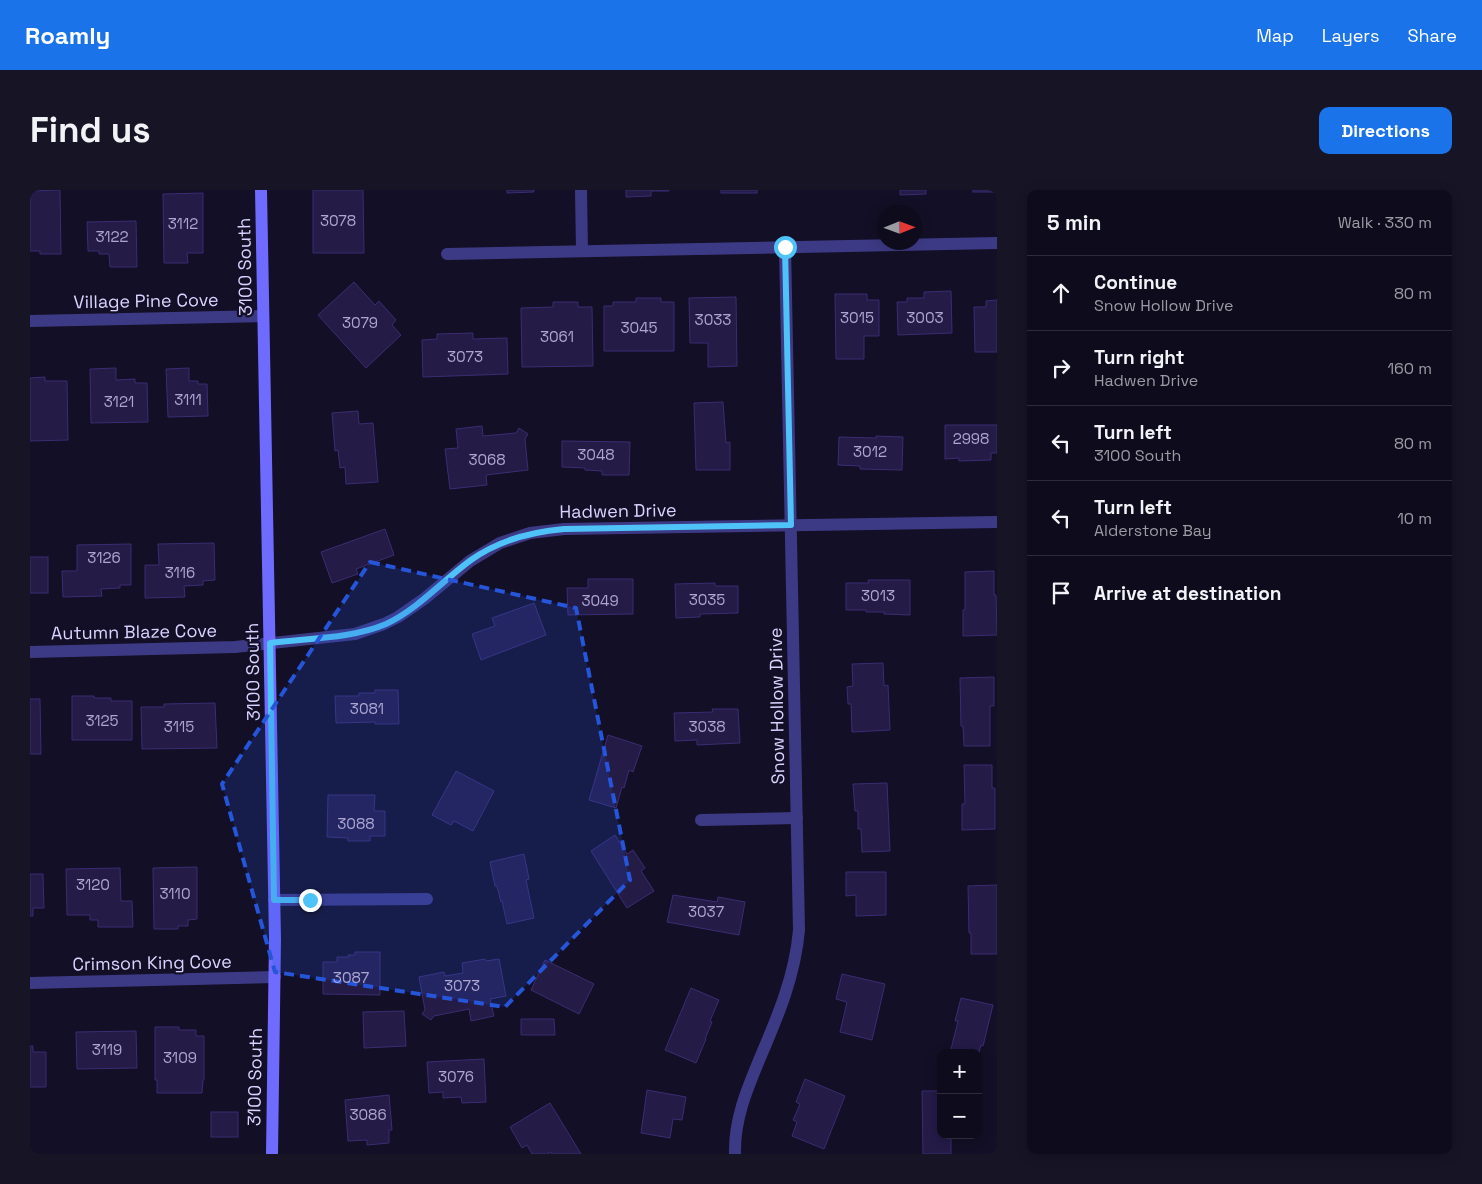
<!DOCTYPE html>
<meta charset="utf-8">
<style>
:root{--surface:#0e0b1c;--page:#171425;--text:#f1f3f6;--muted:#9b9ba3;--line:#2e2b3b;--accent:#1a73e8}
body{margin:0;font-family:"Space Grotesk",sans-serif;background:var(--page);color:var(--text)}
.controls{position:absolute;right:15px;bottom:15px;display:grid;overflow:hidden;border-radius:10px;box-shadow:0 2px 12px #0003}
.controls button{width:45px;height:45px;display:grid;place-items:center;padding:0;border:0;border-bottom:1px solid var(--line);background:var(--surface);color:var(--text);font:25px sans-serif}
.compass{position:absolute;left:847px;top:15px;width:45px;height:45px;border-radius:50%;background:var(--surface);box-shadow:0 2px 12px #0003;rotate:89deg}
.stop{position:absolute;width:15px;height:15px;margin:-11px;border:4px solid #4fc3f7;border-radius:50%;background:#fff}
.stop.end{background:#4fc3f7;border-color:#fff;box-shadow:0 1px 5px #0008}
.list{margin:0;padding:0;list-style:none}
h2{display:flex;justify-content:space-between;align-items:center;height:65px;margin:0;padding:0 20px;font-size:21px}
h2 small{font-size:16px;font-weight:400;color:var(--muted)}
.list li{display:grid;grid-template-columns:32px 1fr auto;gap:15px;align-items:center;box-sizing:border-box;height:75px;padding:0 20px;border-top:1px solid var(--line)}
.list b{display:block;font-size:19px;white-space:nowrap}
.list p{margin:0;font-size:16px;white-space:nowrap;color:var(--muted)}
.list em{font-size:16px;font-style:normal;color:var(--muted)}
.icon{flex:none;width:28px;height:28px;fill:none;stroke:currentColor;stroke-width:2;stroke-linecap:round;stroke-linejoin:round}
.map{position:relative;flex:none;width:967px;height:964px;overflow:hidden;border-radius:10px}
header{display:flex;align-items:center;gap:30px;box-sizing:border-box;height:70px;padding:0 25px;background:var(--accent);color:#fff}
header strong{font-size:24px}
nav{display:flex;gap:28px;margin-inline-start:auto;font-size:18px}
.intro{display:flex;align-items:center;justify-content:space-between;box-sizing:border-box;height:120px;padding:0 30px}
h1{margin:0;font-size:35px}
.button{padding:12px 22px;border-radius:10px;background:var(--accent);color:#fff;font-size:18px;font-weight:700}
main{display:flex;gap:30px;padding:0 30px}
aside{flex:1;background:var(--surface);border-radius:10px;box-shadow:0 2px 12px #0003}
.map>svg:first-child{display:block}
.building{fill:#241b47;stroke:#3b2d73}
.lines{fill:none;stroke-linecap:round;stroke-linejoin:round}
.minor{stroke:#3d3a85;stroke-width:12}
.secondary{stroke:#6f6bff;stroke-width:12}
.route{stroke:#4fc3f7;stroke-width:6}
.marked{fill:#2655da;fill-opacity:0.2;stroke:#2655da;stroke-width:4;stroke-dasharray:10 6;stroke-linejoin:round}
.labels{text-anchor:middle;stroke-width:4.5;stroke-linejoin:round;paint-order:stroke}
.number-label{font-size:15px;fill:#aca6d1}
.street-label{font-size:18px;fill:#d9d4ff;stroke:#130f26}
</style>
<header>
<strong>Roamly</strong>
<nav><a>Map</a><a>Layers</a><a>Share</a></nav>
</header>
<div class="intro"><h1>Find us</h1><a class="button">Directions</a></div>
<main>
<div class="map">
<svg width="967" height="964" viewBox="0 0 967 964">
<rect width="100%" height="100%" fill="#130f26"/>
<!-- building -->
<g class="building">
<path d="M30 0 31 64H10V61H0V1Z"/>
<path d="M283 0H333L334 63H283Z"/>
<path d="M477 0H504V2L477 3Z"/>
<path d="M596 0H639V1H621V6L596 7Z"/>
<rect x="691" y="0" width="36" height="3"/>
<path d="M870 0H896V4L870 5Z"/>
<rect x="943" y="0" width="24" height="2"/>
<path d="M173 3V63H157L158 73H134L133 4Z"/>
<path d="M106 31 107 77H80L79 64H69V61H58L57 32Z"/>
<path d="M324 92 345 115 349 111 366 130 362 135 371 145 336 178 288 125Z"/>
<path d="M921 101 922 143 868 145 867 112H877V108H894V102Z"/>
<path d="M805 104H837V110H849V146H834V169H806Z"/>
<path d="M706 107 707 176 678 177V153H660L659 108Z"/>
<path d="M606 108H631V112H644V161H574V116H583V112H606Z"/>
<path d="M967 110V162H945L944 117H956V111Z"/>
<path d="M523 112H548V117H562L563 176 492 177 491 118 523 117Z"/>
<path d="M443 143V149L477 148 478 184 393 187 392 150 407 149V144Z"/>
<path d="M86 178V190L105 189V193H117L118 232 61 233 60 179Z"/>
<path d="M159 178V191H168V194H177L178 226 138 227 136 179Z"/>
<path d="M15 187V191H37L38 250 0 251V188Z"/>
<path d="M693 212 696 253 700 252V280H666L664 213Z"/>
<path d="M328 221 329 234 343 233 348 292 316 294 315 277 310 278 308 260 305 261 302 223Z"/>
<path d="M915 235H967V263H961V270L929 271V268L915 269Z"/>
<path d="M452 236 453 246 486 243 489 238 498 244 495 249 498 280 456 285 457 295 420 299 415 259 428 258 426 239Z"/>
<path d="M846 246 873 247 872 280 830 279V276L808 275 809 247 846 248Z"/>
<path d="M532 251 600 252 599 285H572V281L555 280V278L532 277Z"/>
<path d="M355 339 364 365 326 379 328 384 302 393 291 362Z"/>
<path d="M184 353 185 390 173 391V395L154 396 155 407 115 408V375H129L128 354Z"/>
<path d="M101 354V395H90V398L71 399 72 406 33 407 32 381H47V355Z"/>
<rect x="0" y="367" width="18" height="36"/>
<path d="M964 381V405H966L967 445 933 446V420H935V382Z"/>
<path d="M558 389H603V424L538 425 537 398H558Z"/>
<path d="M838 390H880V425L854 424V422H836V420H816V393H839Z"/>
<path d="M685 393V396H708V423L670 424V427L646 428 645 394Z"/>
<path d="M504 413 516 445 451 470 442 444 465 436 462 428Z"/>
<path d="M853 473 854 496 858 495 860 540 822 542 821 514H818L817 497 823 496 822 474Z"/>
<path d="M964 487V516H960V556H934L933 536H931L930 488Z"/>
<path d="M345 500H368L369 534H345V532L306 533 305 506H329V503H345Z"/>
<path d="M42 506H64V508H81V511H102V550H42Z"/>
<path d="M0 509H10L11 564H0Z"/>
<path d="M185 513 187 558 112 559 111 517H134V514Z"/>
<path d="M682 519H708L710 553 667 555V550L645 551 644 523 683 522Z"/>
<path d="M578 545 612 556 603 582 599 580 594 598 592 597 586 618 559 610Z"/>
<path d="M934 575H962V598H965V639L932 640V614H935Z"/>
<path d="M426 581 464 601 443 641 424 631 421 635 402 625Z"/>
<path d="M857 593 860 661 832 662 831 639H828V621H825L823 594Z"/>
<path d="M298 605H345L344 621H355V646H340V651H318V648L297 647Z"/>
<path d="M585 645 597 664 603 660 615 678 611 681 624 701 597 718 561 661Z"/>
<path d="M494 664 499 689 496 690 504 728 477 734 472 711 471 712 467 696H465L460 672Z"/>
<path d="M167 677V729L158 730V736H148V739H124L123 678Z"/>
<path d="M90 678 91 711H102L103 737H68V730H60V725H37L36 679Z"/>
<path d="M816 682H856V725L826 726V705L816 706Z"/>
<path d="M0 684H13L14 718H3V726H0Z"/>
<path d="M967 695V764H941V743H939L938 696Z"/>
<path d="M643 705 687 712 688 707 715 712 709 745 637 732Z"/>
<path d="M325 762H350V805L293 804V772H307V767H319L318 765H325Z"/>
<path d="M455 769 456 771 469 769 476 806 460 809 464 826 441 831 439 819 404 826 401 830 392 824 395 820 389 787 414 782 415 786 433 783 432 773Z"/>
<path d="M515 770 564 794 549 824 501 800Z"/>
<path d="M812 784 855 794 842 850 810 842 817 812 806 809Z"/>
<path d="M661 798 689 810 680 831 682 832 675 849H676L666 873 635 860Z"/>
<path d="M931 808 963 815 953 856 951 855 948 866V863H920L928 831H925Z"/>
<path d="M374 821 376 856 334 858 333 822Z"/>
<path d="M491 829H524L525 845H491Z"/>
<path d="M125 837H149V840H166V846H174V890H173L172 903H127V890H125Z"/>
<path d="M106 841 107 878 47 879 46 842Z"/>
<path d="M0 856H3V862H16V897H0Z"/>
<path d="M454 869 456 912 432 913 431 907 413 908V902L399 903 397 872Z"/>
<path d="M775 889 815 906 794 959 762 946 767 932 763 930 770 914 766 912Z"/>
<path d="M617 900 656 907 652 930 643 929 640 948 611 943Z"/>
<path d="M892 901H911V945H923V947H921V964H893Z"/>
<path d="M359 905 362 940H359V953L337 955V950L318 951 315 910Z"/>
<path d="M520 913 551 964H522L521 962 517 964H502L497 955 492 958 480 937Z"/>
<rect x="181" y="922" width="27" height="25"/>
</g>
<g class="lines">
<!-- minor -->
<g class="minor">
<path d="M551 0 552 61"/>
<path d="M417 64 967 53"/>
<path d="M0 131 233 126"/>
<path d="M0 462 205 457 325 444 354 434 368 427 394 409 440 371 470 353 500 343 534 339 967 332"/>
<path d="M671 630 767 628"/>
<path d="M244 710 397 709"/>
<path d="M0 793 245 787"/>
<path d="M705 964C704 930 717 899 730 868 748 826 765 786 769 740L755 57"/>
</g>
<!-- secondary -->
<path class="secondary" d="M231 0 245 749 242 964"/>
</g>
<g class="lines">
<!-- route -->
<path class="route" d="M280 710H244L240 453C277 448 321 449 356 434 388 419 412 391 441 370 469 350 500 342 534 339L761 335 755 57"/>
</g>
<!-- marked area -->
<path class="marked" d="M340 372 546 418 600 690 475 817 245 782 192 594Z"/>
<g class="labels">
<!-- number labels -->
<g class="number-label">
<text x="308" y="36">3078</text>
<text x="153" y="39">3112</text>
<text x="82" y="52">3122</text>
<text x="827" y="133">3015</text>
<text x="895" y="133">3003</text>
<text x="683" y="135">3033</text>
<text x="330" y="138">3079</text>
<text x="609" y="143">3045</text>
<text x="527" y="152">3061</text>
<text x="435" y="172">3073</text>
<text x="158" y="215">3111</text>
<text x="89" y="217">3121</text>
<text x="941" y="254">2998</text>
<text x="840" y="267">3012</text>
<text x="566" y="270">3048</text>
<text x="457" y="275">3068</text>
<text x="74" y="373">3126</text>
<text x="150" y="388">3116</text>
<text x="848" y="411">3013</text>
<text x="677" y="415">3035</text>
<text x="570" y="416">3049</text>
<text x="337" y="524">3081</text>
<text x="72" y="536">3125</text>
<text x="149" y="542">3115</text>
<text x="677" y="542">3038</text>
<text x="326" y="639">3088</text>
<text x="63" y="700">3120</text>
<text x="145" y="709">3110</text>
<text x="676" y="727">3037</text>
<text x="321" y="793">3087</text>
<text x="432" y="801">3073</text>
<text x="77" y="865">3119</text>
<text x="150" y="873">3109</text>
<text x="426" y="892">3076</text>
<text x="338" y="930">3086</text>
</g>
<!-- street labels -->
<g class="street-label">
<text transform="translate(215 77) rotate(-91)" y="6">3100 South</text>
<text transform="translate(116 111) rotate(-1)" y="6">Village Pine Cove</text>
<text transform="translate(588 321) rotate(-1)" y="6">Hadwen Drive</text>
<text transform="translate(104 442) rotate(-1)" y="6">Autumn Blaze Cove</text>
<text transform="translate(223 482) rotate(-91)" y="6">3100 South</text>
<text transform="translate(747 516) rotate(-91)" y="6">Snow Hollow Drive</text>
<text transform="translate(122 773) rotate(-1)" y="6">Crimson King Cove</text>
<text transform="translate(225 887) rotate(-89)" y="6">3100 South</text>
</g>
</g>
</svg>
<div class="controls">
<button>+</button>
<button>−</button>
</div>
<svg class="compass" viewBox="-18 -18 36 36"><path d="M0-13l5 13h-10z" fill="#e53935"/><path d="M0 13l5-13h-10z" fill="#9b9ba3"/></svg>
<div class="stop" style="left:755px;top:57px"></div>
<div class="stop end" style="left:280px;top:710px"></div>
</div>
<aside>
<h2>5 min<small>Walk · 330 m</small></h2>
<ul class="list">
<li><svg class="icon" aria-label="ahead" viewBox="0 0 24 24"><path d="M12 20V5M6 11l6-6 6 6"/></svg><div><b>Continue</b><p>Snow Hollow Drive</p></div><em>80 m</em></li>
<li><svg class="icon" aria-label="right" viewBox="0 0 24 24"><path d="M7 20v-9h11M14 6l5 5-5 5"/></svg><div><b>Turn right</b><p>Hadwen Drive</p></div><em>160 m</em></li>
<li><svg class="icon" aria-label="left" viewBox="0 0 24 24"><path d="M17 20v-9H6M10 6l-5 5 5 5"/></svg><div><b>Turn left</b><p>3100 South</p></div><em>80 m</em></li>
<li><svg class="icon" aria-label="left" viewBox="0 0 24 24"><path d="M17 20v-9H6M10 6l-5 5 5 5"/></svg><div><b>Turn left</b><p>Alderstone Bay</p></div><em>10 m</em></li>
<li><svg class="icon" aria-label="arrive" viewBox="0 0 24 24"><path d="M6 21V4h12l-3 4 3 4H6"/></svg><div><b>Arrive at destination</b></div></li>
</ul>
</aside>
</main>
